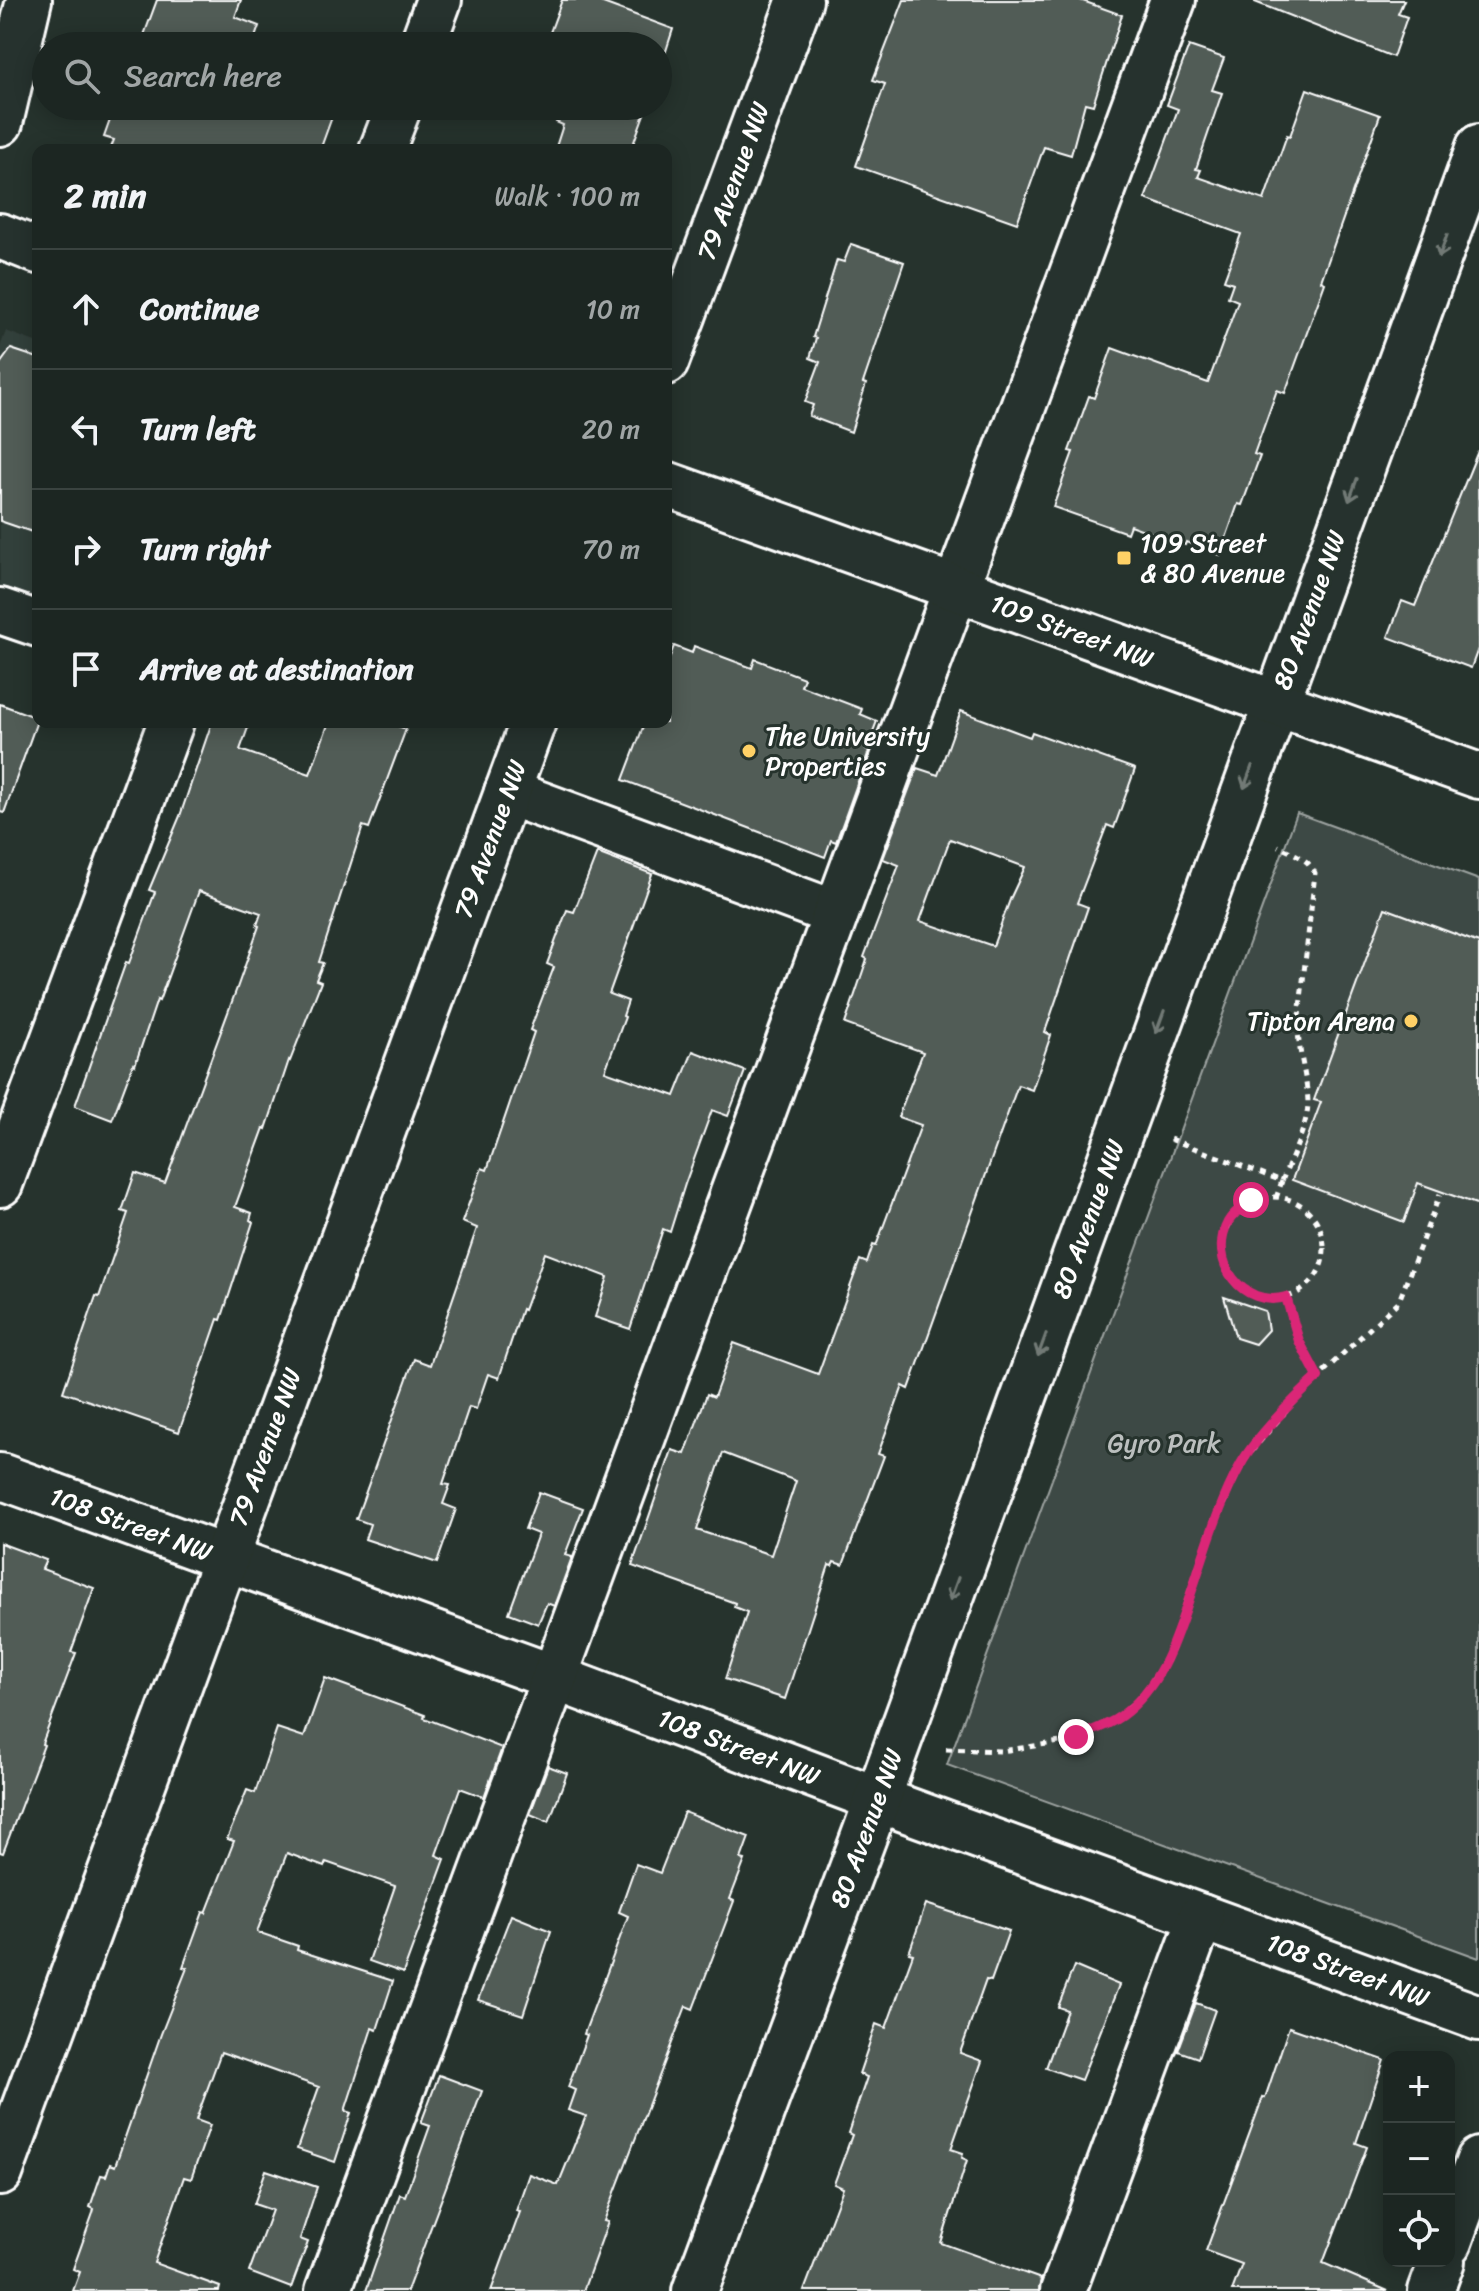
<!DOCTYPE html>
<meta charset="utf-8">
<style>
:root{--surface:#1c2622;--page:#29322f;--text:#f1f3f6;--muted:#a0a5a5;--line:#3a4340}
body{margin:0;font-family:Sriracha,sans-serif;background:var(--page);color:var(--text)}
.controls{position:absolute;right:24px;bottom:24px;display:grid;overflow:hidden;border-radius:16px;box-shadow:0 4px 20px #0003}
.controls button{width:72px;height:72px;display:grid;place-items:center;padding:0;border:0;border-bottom:2px solid var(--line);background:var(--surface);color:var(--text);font:40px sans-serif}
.stop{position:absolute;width:24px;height:24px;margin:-18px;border:6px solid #db2777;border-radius:50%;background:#fff}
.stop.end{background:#db2777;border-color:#fff;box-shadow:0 2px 8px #0008}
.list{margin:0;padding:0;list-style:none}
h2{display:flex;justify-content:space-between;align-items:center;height:104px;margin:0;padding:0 32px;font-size:34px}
h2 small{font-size:26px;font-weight:400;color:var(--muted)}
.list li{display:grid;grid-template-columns:52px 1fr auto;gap:24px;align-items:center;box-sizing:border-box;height:120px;padding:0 32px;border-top:2px solid var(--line)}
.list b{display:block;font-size:30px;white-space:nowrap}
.list em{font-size:26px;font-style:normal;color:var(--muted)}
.icon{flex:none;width:44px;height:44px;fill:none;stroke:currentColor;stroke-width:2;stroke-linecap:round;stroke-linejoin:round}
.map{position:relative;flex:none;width:1479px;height:2291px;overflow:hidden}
.search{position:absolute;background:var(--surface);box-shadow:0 4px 20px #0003;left:32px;top:32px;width:640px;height:88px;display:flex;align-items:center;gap:20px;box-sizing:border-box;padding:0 28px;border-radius:44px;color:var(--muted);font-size:30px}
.panel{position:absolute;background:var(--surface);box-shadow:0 4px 20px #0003;left:32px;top:144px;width:640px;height:584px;border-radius:16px}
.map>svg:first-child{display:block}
.built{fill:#333f3a}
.green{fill:#3e4944;stroke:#9ea4a2;stroke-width:2}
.building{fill:#515c57;stroke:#fff;stroke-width:2;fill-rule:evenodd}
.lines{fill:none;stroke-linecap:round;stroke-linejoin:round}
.minor-casing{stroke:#fff;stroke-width:50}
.major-casing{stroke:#fff;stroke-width:50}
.path{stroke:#fff;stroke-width:5;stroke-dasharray:6 6;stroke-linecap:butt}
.minor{stroke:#26332d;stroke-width:44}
.major{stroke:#26332d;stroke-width:44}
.oneway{stroke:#727a76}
.route{stroke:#db2777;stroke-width:10}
.poi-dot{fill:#ffd166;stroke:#26332d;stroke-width:3}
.labels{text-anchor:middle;stroke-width:6;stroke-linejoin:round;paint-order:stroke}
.street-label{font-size:26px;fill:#fff;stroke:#26332d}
.poi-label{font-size:26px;fill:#fff;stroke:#26332d;text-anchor:start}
.park-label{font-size:26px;fill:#bbbfbe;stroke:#26332d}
</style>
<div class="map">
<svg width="1479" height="2291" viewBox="0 0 1479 2291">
<rect width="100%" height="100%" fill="#26332d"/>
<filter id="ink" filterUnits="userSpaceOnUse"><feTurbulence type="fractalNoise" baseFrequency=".0125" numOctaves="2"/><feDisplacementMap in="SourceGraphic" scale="16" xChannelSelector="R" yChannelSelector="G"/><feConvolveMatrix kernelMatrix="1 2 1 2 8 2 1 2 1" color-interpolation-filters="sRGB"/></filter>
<g filter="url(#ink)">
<!-- built -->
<path class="built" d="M6 331 38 343V638L0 624V347Z"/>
<!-- green -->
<path class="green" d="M1297 813 1479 880V1958L947 1765Z"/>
<!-- building -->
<g class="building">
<path d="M157 0H241L235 17 259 26 252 46H140Z"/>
<path d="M562 0H595L673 29 658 76V46H545Z"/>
<path d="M904 0H1080L1122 15 1093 105 1085 103 1071 155 1044 147 1017 223 856 166 885 84 873 80Z"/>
<path d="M1255 0H1404L1398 14 1407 17 1393 57 1255 2Z"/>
<path d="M1189 46 1224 58 1212 90 1222 93 1196 169 1201 170 1198 177 1264 200 1287 135 1290 136 1307 89 1380 115 1321 281 1325 283 1285 393 1277 390 1254 454 1260 456 1242 505 1238 504 1220 555 1186 542 1185 545 1130 525 1127 533 1053 507 1073 452 1069 451 1089 396 1094 398 1112 348 1208 383 1238 301 1228 297 1233 283 1224 280 1241 234 1145 199 1178 109 1167 105Z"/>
<path d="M115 106H336L320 150H110L114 140 104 137Z"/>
<path d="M562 106H647L631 150H555L563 125 556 122Z"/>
<path d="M851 244 904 262 863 383 866 384 851 432 809 416 813 405 805 402 820 362 810 358 816 338 813 337 837 260 844 262Z"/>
<path d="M11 349 38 358V534L0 521V364Z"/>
<path d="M1478 451 1479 646 1471 668 1388 637 1402 601 1415 606Z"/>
<path d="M674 646 692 653 694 646 752 668 755 659 804 678 801 686 862 709 860 714 877 721 866 750 869 751 836 842 831 840 825 857 623 780 645 722H666V667Z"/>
<path d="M0 704 38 718 4 813 0 812Z"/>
<path d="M961 711 1030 737 1032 732 1135 769 1114 828 1107 825 1077 903 1088 907 1045 1032 1051 1035 1032 1090 1018 1085 909 1389 903 1386 878 1454 884 1456 843 1565 834 1562 832 1566 829 1565 785 1699 725 1679 747 1612 734 1607 735 1603 632 1566 672 1450 685 1454 707 1394 714 1397 734 1343 818 1374 860 1260 867 1263 873 1245 876 1246 921 1125 898 1117 923 1052 845 1024 867 959 864 957 899 865 883 859 917 768 938 775ZM950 839 1025 867 1011 897 993 946 920 921ZM723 1453 796 1481 771 1555 697 1530Z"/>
<path d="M212 722H250L240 750 310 774 329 722H387L406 729 369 828 363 826 319 962 323 963 316 980 321 982 290 1061 289 1060 266 1129 264 1128 235 1207 252 1213 250 1220 253 1222 221 1320 218 1319 179 1432 63 1392 96 1296 99 1297 128 1213 122 1211 135 1173 165 1183 237 988 259 926 257 925 261 913 199 891 159 1001 157 1000 135 1065 133 1064 112 1120 75 1106 126 962 129 963 155 892 149 890 180 816Z"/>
<path d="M597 853 652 874 609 994 628 1001 623 1016 625 1017 605 1071 675 1096 693 1051 745 1071 728 1116 712 1110 685 1184 670 1232 663 1229 630 1329 595 1317 608 1277 545 1253 524 1310 522 1309 499 1378 488 1374 476 1409 469 1407 443 1484 450 1485 443 1504 456 1509 437 1563 365 1539 370 1524 356 1519 414 1359 430 1365 477 1228 462 1222 482 1168 487 1170 534 1032 530 1030 554 967 547 964 567 910 574 912Z"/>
<path d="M1385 908 1479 943V1205L1418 1183 1404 1222 1292 1180 1321 1102 1314 1100Z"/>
<path d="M1224 1297 1265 1311 1268 1330 1255 1344 1236 1338Z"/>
<path d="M539 1492 583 1508 565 1555 572 1557 554 1606 547 1603 538 1624 509 1613 538 1534 525 1529Z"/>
<path d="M0 1543 46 1560 42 1569 94 1588 71 1652 76 1653 42 1744 44 1745 3 1853 0 1852Z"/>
<path d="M325 1678 425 1715 424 1718 502 1748 484 1797 460 1788 436 1855 445 1859 403 1973 369 1961 395 1886 326 1862 324 1867 287 1853 257 1932 298 1946 297 1950 393 1981 377 2030 372 2028 345 2111 351 2113 335 2162 297 2149 319 2087 221 2052 196 2120 210 2125 191 2179 184 2177 154 2263 220 2287 219 2291H73L80 2272 73 2269 93 2213 94 2209 90 2207 101 2175 106 2176 110 2164 115 2166 161 2034 187 1968 183 1967 203 1912 206 1913 234 1841 227 1839 247 1790 255 1793 277 1728 304 1737Z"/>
<path d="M548 1766 567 1773 549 1822 530 1814Z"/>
<path d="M684 1812 749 1837 741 1859 745 1860 730 1899 734 1901 693 2009 686 2006 604 2221 608 2222 583 2291H491L520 2212 516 2211 529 2174 558 2185 586 2116 568 2110 575 2090 568 2087 587 2035 584 2034 628 1916 619 1912 636 1864 660 1873Z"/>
<path d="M926 1904 1009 1931 991 1981 986 1980 960 2053 982 2061 951 2149 963 2153 962 2158 967 2160 941 2243 1041 2279 1039 2291H804L843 2188 834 2184 852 2135 848 2133 867 2077 859 2074 876 2024 886 2028 913 1954 909 1953Z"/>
<path d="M511 1915 551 1931 523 2015 478 2000Z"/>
<path d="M1074 1966 1119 1985 1081 2080 1046 2068 1067 2010 1058 2007Z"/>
<path d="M1196 2003 1215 2010 1198 2058 1178 2051Z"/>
<path d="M1289 2027 1384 2060 1356 2143 1367 2147 1323 2263 1388 2291H1232L1242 2264 1206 2251 1263 2097 1265 2098Z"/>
<path d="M439 2075 482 2091 407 2291H366L400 2194 405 2196 430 2126 421 2123Z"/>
<path d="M266 2170 317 2187 300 2239 308 2242 291 2288 249 2272 272 2210 254 2204Z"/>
</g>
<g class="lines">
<!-- minor casing -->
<g class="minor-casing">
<g id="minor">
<path d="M422 46 439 0"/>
<path d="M0 123 29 0"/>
<path d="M382 150 399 106"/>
<path d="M666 362 800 0"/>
<path d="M0 611 38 624"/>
<path d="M507 792 835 913"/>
<path d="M0 1184 171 722"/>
<path d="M0 1476 553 1677 877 1799 1479 2018"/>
<path d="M0 2173 533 722"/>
<path d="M1449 2242 1479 2160"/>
<path d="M328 2291 1173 0"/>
<path d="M695 2291 866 1831 1479 147"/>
<path d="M1063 2291 1201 1917"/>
<path d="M1431 2291 1442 2261"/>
</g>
</g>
<!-- major casing -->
<g class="major-casing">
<g id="major">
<path d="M0 236 38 251"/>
<path d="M666 484 1479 776"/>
</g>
</g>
<!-- path -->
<g class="path">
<path d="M1170 1139 1282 1181C1291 1158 1308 1126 1308 1102 1307 1077 1298 1052 1298 1026L1315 873C1308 858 1292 853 1278 846"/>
<circle cx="1273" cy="1248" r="51"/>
<path d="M1276 1198 1282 1181"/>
<path d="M1286 1297 1299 1341 1318 1377"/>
<path d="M946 1749 1002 1751 1060 1742 1093 1731 1119 1718 1145 1693 1167 1660 1216 1518 1243 1461 1300 1394 1399 1301 1440 1194"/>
</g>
<!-- minor -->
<use href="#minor" class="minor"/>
<!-- major -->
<use href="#major" class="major"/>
</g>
<!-- one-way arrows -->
<defs><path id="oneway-shaft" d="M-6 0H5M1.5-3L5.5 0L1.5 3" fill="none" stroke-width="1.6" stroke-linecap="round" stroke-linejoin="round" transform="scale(2)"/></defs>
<g class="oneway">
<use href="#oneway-shaft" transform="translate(1443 246) rotate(110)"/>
<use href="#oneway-shaft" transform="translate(1353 490) rotate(110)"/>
<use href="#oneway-shaft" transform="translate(1248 777) rotate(110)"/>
<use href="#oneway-shaft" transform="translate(1160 1022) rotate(110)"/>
<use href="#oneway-shaft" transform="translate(1042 1345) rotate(110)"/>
<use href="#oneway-shaft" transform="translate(954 1589) rotate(110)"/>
</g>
</g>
<g class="lines" filter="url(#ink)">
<!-- route -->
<path class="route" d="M1076 1737C1091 1731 1107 1726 1121 1716 1161 1687 1175 1641 1190 1596 1205 1552 1218 1506 1241 1464 1256 1437 1294 1399 1318 1377L1299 1341 1286 1297C1243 1309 1207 1261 1228 1222 1234 1212 1242 1207 1251 1200"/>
</g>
<!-- markers -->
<g class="poi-dot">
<rect x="1116" y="550" width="16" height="16" rx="4"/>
<circle cx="749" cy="751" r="8"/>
<circle cx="1411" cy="1021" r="8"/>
</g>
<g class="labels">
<!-- street labels -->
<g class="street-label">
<text transform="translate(733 181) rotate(-70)" y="9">79 Avenue NW</text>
<text transform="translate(1309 610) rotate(-70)" y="9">80 Avenue NW</text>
<text transform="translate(1072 631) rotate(20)" y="9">109 Street NW</text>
<text transform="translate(490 839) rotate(-70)" y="9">79 Avenue NW</text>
<text transform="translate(1088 1219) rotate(-70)" y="9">80 Avenue NW</text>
<text transform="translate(265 1447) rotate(-70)" y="9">79 Avenue NW</text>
<text transform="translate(131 1524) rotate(20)" y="9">108 Street NW</text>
<text transform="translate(739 1747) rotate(21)" y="9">108 Street NW</text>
<text transform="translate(866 1828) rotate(-70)" y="9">80 Avenue NW</text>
<text transform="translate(1348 1970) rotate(20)" y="9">108 Street NW</text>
</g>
<!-- poi labels -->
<g class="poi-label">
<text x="1140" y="552">109 Street<tspan x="1140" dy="30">&amp; 80 Avenue</tspan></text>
<text x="765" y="745">The University<tspan x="765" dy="30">Properties</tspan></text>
<text x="1395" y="1030" text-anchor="end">Tipton Arena</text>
</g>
<!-- park labels -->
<g class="park-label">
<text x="1164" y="1452">Gyro Park</text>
</g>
</g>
</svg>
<div class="controls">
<button>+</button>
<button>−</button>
<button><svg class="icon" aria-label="locate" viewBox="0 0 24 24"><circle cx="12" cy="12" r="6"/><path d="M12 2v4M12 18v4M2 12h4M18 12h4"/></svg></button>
</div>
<div class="stop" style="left:1251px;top:1200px"></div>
<div class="stop end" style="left:1076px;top:1737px"></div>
<div class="search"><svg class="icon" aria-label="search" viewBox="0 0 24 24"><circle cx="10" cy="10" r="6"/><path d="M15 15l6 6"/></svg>Search here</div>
<section class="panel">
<h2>2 min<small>Walk · 100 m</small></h2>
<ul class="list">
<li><svg class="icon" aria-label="ahead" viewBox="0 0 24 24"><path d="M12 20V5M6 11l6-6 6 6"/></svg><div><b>Continue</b></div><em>10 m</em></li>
<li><svg class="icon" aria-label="left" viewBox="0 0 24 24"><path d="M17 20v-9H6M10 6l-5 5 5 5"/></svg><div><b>Turn left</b></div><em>20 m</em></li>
<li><svg class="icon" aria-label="right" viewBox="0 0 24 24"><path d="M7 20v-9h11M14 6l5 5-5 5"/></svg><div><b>Turn right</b></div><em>70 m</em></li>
<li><svg class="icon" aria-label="arrive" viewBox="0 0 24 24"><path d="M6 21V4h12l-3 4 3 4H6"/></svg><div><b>Arrive at destination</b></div></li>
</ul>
</section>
</div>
